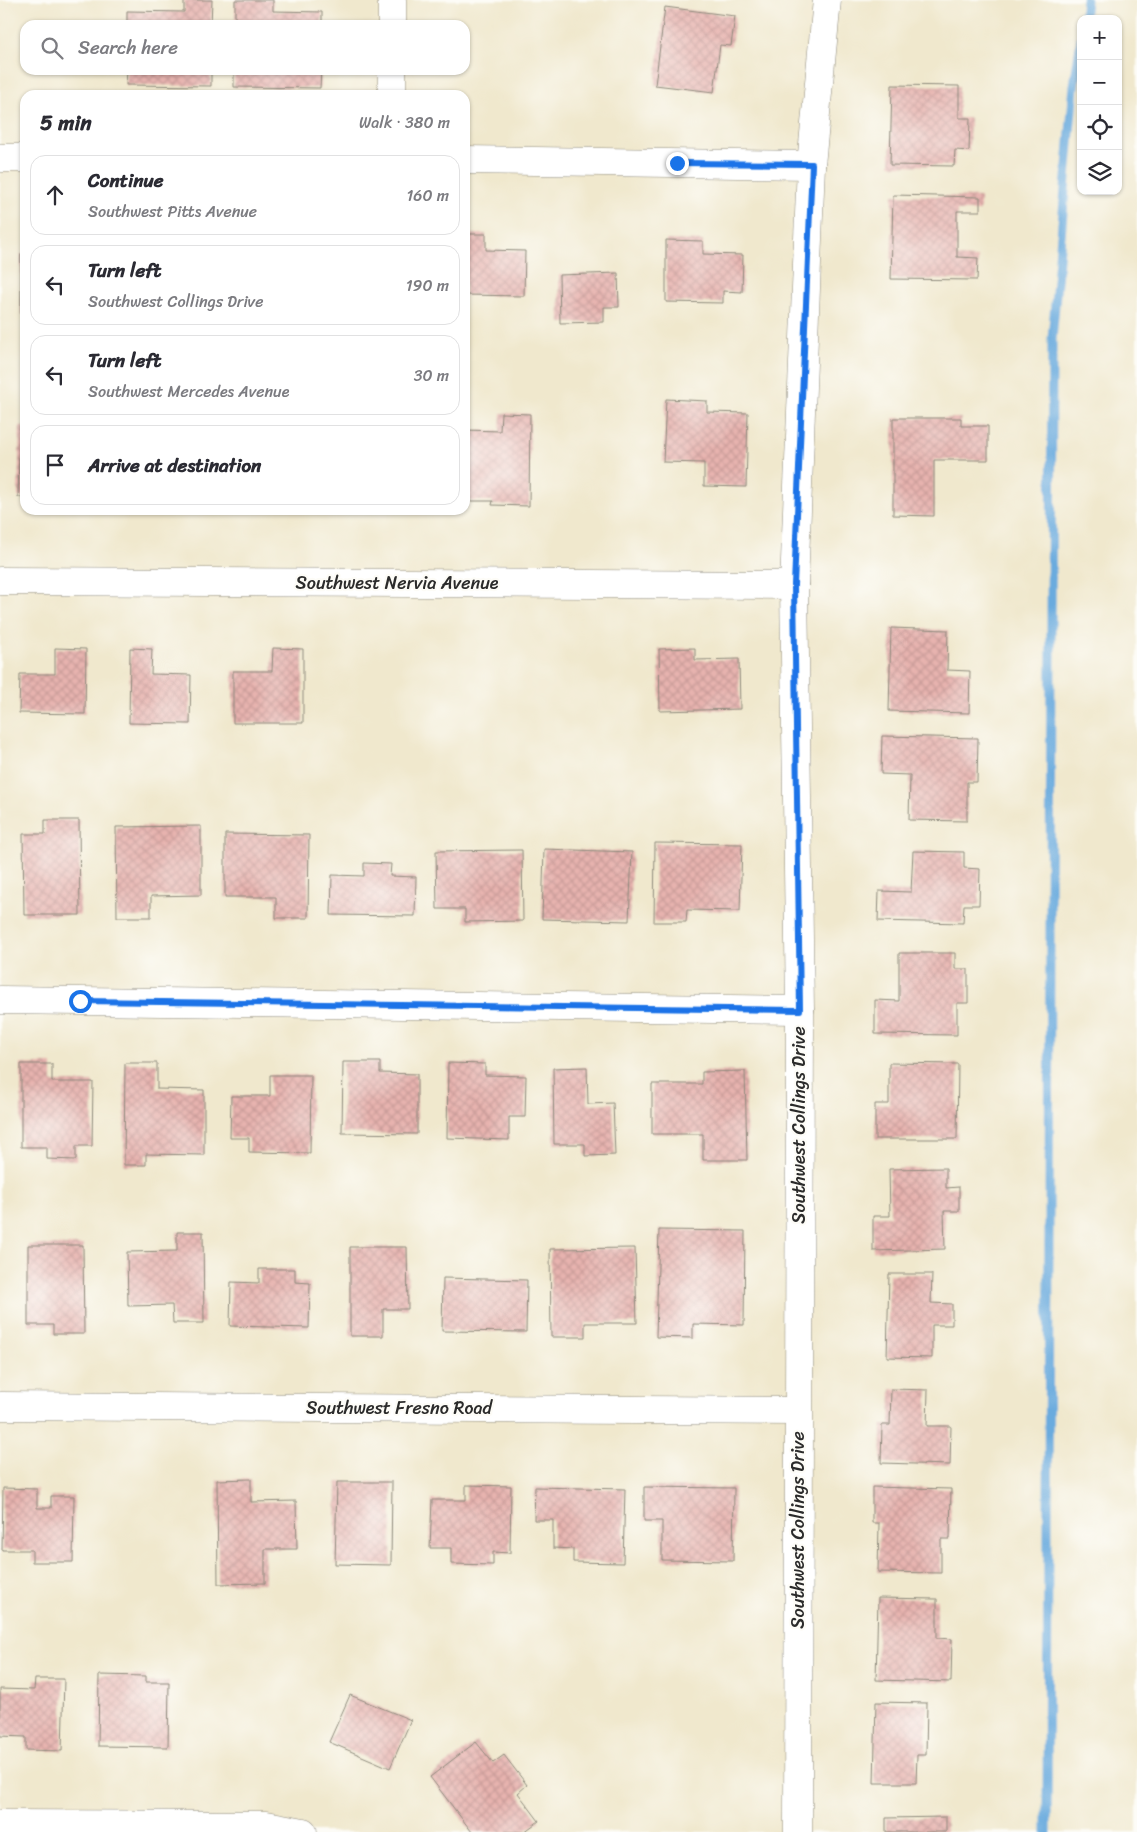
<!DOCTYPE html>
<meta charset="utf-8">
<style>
:root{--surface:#fff;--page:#f7f7f7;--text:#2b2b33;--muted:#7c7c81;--line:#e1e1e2}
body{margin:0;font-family:Sriracha,sans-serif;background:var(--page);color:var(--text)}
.controls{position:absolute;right:15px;top:15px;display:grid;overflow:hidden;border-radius:10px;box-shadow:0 1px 4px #0004}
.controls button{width:45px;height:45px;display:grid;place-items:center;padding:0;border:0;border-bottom:1px solid var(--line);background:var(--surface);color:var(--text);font:25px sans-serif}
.stop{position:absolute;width:15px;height:15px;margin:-11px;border:4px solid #1a73e8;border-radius:50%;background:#fff}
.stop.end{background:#1a73e8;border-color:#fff;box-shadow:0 1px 5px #0008}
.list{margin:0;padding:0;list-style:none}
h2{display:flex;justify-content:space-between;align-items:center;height:65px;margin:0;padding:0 20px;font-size:21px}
h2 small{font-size:16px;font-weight:400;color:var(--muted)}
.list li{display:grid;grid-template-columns:32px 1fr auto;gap:15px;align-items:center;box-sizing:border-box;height:80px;margin:0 10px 10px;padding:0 10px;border:1px solid var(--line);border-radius:15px}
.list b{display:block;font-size:19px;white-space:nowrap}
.list p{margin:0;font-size:16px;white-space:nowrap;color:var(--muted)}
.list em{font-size:16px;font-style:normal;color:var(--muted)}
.icon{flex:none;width:28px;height:28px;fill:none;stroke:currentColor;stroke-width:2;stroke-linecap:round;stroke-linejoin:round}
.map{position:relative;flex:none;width:1137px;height:1832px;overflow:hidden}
.search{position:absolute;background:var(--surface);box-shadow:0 1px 4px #0004;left:20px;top:20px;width:450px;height:55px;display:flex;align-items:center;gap:12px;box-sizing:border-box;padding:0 18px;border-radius:15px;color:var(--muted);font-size:19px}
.panel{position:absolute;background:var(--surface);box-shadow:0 1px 4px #0004;left:20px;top:90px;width:450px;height:425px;border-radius:15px}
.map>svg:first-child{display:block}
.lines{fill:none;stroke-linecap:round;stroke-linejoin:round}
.stream{stroke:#6aabde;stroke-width:9}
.building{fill:url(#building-cross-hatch)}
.minor-casing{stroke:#8e8a7c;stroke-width:29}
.minor{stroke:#fff;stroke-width:28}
.route{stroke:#1a73e8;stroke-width:6}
.labels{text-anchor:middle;stroke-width:4.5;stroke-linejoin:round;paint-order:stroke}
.street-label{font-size:18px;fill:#2b2b2b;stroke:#fdfcf7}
</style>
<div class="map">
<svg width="1137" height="1832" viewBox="0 0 1137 1832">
<defs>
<pattern id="building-cross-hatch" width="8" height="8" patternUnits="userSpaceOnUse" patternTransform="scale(1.25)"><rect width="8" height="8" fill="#e7b3af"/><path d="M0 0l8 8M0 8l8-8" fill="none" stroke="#c69a97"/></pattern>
</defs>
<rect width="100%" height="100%" fill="#fdfcf7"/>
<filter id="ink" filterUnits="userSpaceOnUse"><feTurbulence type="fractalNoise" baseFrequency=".02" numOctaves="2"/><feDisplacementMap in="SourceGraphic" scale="10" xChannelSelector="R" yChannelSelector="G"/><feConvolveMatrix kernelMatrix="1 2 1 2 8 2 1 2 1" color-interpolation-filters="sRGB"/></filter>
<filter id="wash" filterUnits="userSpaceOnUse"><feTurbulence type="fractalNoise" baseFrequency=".0096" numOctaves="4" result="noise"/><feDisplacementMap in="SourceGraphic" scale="20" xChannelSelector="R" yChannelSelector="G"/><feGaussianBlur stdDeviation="1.12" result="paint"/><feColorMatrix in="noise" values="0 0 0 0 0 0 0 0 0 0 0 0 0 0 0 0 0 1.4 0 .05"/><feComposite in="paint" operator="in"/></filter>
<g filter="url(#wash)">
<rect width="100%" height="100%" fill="#f0e8cd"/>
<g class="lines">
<!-- stream -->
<g class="stream">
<path d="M1084 19 1086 0"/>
<path d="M1047 1832 1052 339 1074 86 1081 39"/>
</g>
</g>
<g id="blocks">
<!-- building -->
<g class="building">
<path d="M184 0H212L211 25H127V11L184 12Z"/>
<path d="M235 0H273V11L322 12V25H235Z"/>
<path d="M665 7 735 16 731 46 720 45 714 92 655 85Z"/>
<path d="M127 70H211V86L126 85Z"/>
<path d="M234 70H321L320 88 234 87Z"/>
<path d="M892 85 959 86V118H970L969 151 955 150 954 166 890 165Z"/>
<path d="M893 195 980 197V211H957V257L978 258 977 280 891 279Z"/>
<path d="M465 234H486V250L525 251 524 296 465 295Z"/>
<path d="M666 240 703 241V254L743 255 742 292 723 291V303L666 302Z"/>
<rect x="21" y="254" width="4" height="60"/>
<path d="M618 273 619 307H604V322L560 323 559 275Z"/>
<path d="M666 399 707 401V412L748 413 746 487 704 486V463L663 462Z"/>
<path d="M501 413 530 414 529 506 492 505 493 501H465V430L500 431Z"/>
<path d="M893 418H961V426H988V460H934V516L893 515Z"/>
<path d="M20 426 25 427V497H18Z"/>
<path d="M891 628 948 630 947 670 970 671 969 713 889 711Z"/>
<path d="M55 648 86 649 85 714 19 713 20 674H55Z"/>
<path d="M130 648 152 649 151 674 191 675 190 724 129 723Z"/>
<path d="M273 648 303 649V723H233V671H272Z"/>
<path d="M695 648V660L739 659 740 709 660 711 659 649Z"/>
<path d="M882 736 978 738 977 782H967V821L909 820 910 775 881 774Z"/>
<path d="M45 820H79L80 915H24L23 834H45Z"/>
<path d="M201 826V895L151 896V917H117L116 827Z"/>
<path d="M225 834 309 835 308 918H276V897H225Z"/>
<path d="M655 843 742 844 740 911 687 910 686 922H654Z"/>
<path d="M544 849 632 852 629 921 542 919Z"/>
<path d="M522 850 523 921 465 922V909H437L436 851Z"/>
<path d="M913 851 964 852V868L980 869 979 905H964L963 923 878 921 879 891 911 892Z"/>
<path d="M364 863 391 864 390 876 416 877 415 916 331 915 332 875 364 876Z"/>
<path d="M899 953H955V969H968V1003H957V1035L875 1034V1000L899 1001Z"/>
<path d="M343 1062H380V1073L417 1074V1134L342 1133Z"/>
<path d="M125 1063H157V1089L204 1090V1155L146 1154V1165H124Z"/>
<path d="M448 1063 485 1064V1075L526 1076 525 1117H509V1140L447 1138Z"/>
<path d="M889 1063 958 1064 957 1139H875V1104H889Z"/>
<path d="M21 1064H52V1082H93L92 1146H76V1160L47 1159V1147H21Z"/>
<path d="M587 1067 588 1104 613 1103 615 1155 585 1156V1144H554L553 1068Z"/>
<path d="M745 1071 747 1160H703V1134H652V1084H702V1072Z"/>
<path d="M270 1075H311L310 1153 249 1152V1138H230L231 1096H270Z"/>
<path d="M946 1168V1188L959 1187V1211H944L945 1249 873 1251V1216H890L889 1169Z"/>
<path d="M659 1230 745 1231 744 1325 693 1324V1338L656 1337Z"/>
<path d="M177 1232H203L204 1323H173L172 1305 128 1306 127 1252 177 1251Z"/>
<path d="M28 1245H83L84 1334H53V1325H28Z"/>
<path d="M350 1247H407L408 1309H383V1336H350Z"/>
<path d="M635 1248 637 1323H585V1337H551L550 1249Z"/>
<path d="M259 1269H295V1282L310 1283 309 1328 230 1326 231 1282 259 1283Z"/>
<path d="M889 1274H932L931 1303 952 1304V1325H932V1358L887 1357Z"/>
<path d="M443 1278 527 1280 526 1332 442 1331Z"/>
<path d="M891 1389 928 1390 927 1426H951L950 1465 881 1463 882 1425H890Z"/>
<path d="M251 1479V1502L296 1501 297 1549H265V1583L218 1584 217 1480Z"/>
<path d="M337 1482H392L391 1565 335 1564Z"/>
<path d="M466 1485 511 1486 510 1553 493 1552V1565L451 1564V1548H430L432 1500H466Z"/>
<path d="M535 1487 625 1489 623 1563 573 1562V1549L553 1548V1520H534Z"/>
<path d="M644 1487 734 1488 733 1561 662 1560V1521H644Z"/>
<path d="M872 1487 951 1489 950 1539H941V1573L878 1572 879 1523H872Z"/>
<path d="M3 1488 37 1489V1508H51V1496H74L73 1562H32V1550H2Z"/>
<path d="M878 1598 937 1599V1638L952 1639 951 1682 876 1680Z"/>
<path d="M99 1675 146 1676V1682H169L168 1747 98 1746Z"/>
<path d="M35 1679H64L62 1751 26 1750V1737L0 1736V1689L34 1690Z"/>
<path d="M350 1695 411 1720 390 1768 329 1742Z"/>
<path d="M876 1702 927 1703 926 1755H917L916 1783H874Z"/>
<path d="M476 1742 493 1763 504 1755 527 1785 518 1793 539 1821 524 1832H472L430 1777Z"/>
<path d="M946 1817V1832H886V1818Z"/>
</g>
</g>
</g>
<g filter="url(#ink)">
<use href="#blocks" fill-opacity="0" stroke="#8e8a7c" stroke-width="1"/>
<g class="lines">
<!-- minor casing -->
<g class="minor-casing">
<g id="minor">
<path d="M392 25V0"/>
<path d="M392 95V70"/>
<path d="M0 158H25"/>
<path d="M465 160 811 165"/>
<path d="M0 581 794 585"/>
<path d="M0 1000 800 1010"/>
<path d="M0 1406 798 1411"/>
<path d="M0 1824 266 1825 303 1832"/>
<path d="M798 1832 800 1010 794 585 811 165 827 0"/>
</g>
</g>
<!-- minor -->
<use href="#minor" class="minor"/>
</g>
</g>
<g class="lines" filter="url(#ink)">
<!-- route -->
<path class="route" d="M80 1001 800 1010 794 585 812 164 677 163"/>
</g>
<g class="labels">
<!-- street labels -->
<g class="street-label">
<text x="397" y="589">Southwest Nervia Avenue</text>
<text transform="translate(799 1125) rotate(-90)" y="6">Southwest Collings Drive</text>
<text x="399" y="1414">Southwest Fresno Road</text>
<text transform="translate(798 1530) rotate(-90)" y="6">Southwest Collings Drive</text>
</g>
</g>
</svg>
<div class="controls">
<button>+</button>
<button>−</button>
<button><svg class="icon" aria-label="locate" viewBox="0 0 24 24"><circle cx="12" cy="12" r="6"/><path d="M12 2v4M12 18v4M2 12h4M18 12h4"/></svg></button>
<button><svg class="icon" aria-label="layers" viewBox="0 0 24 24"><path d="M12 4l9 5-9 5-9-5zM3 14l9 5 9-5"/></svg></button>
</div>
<div class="stop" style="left:80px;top:1001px"></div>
<div class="stop end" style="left:677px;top:163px"></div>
<div class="search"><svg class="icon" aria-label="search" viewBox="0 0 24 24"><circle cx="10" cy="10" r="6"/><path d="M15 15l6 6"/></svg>Search here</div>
<section class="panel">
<h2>5 min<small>Walk · 380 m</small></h2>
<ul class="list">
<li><svg class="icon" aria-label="ahead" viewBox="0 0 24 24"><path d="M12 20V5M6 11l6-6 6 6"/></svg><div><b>Continue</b><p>Southwest Pitts Avenue</p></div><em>160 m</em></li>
<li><svg class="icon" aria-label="left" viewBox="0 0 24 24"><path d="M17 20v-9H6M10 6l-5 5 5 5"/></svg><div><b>Turn left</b><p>Southwest Collings Drive</p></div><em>190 m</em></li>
<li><svg class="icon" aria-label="left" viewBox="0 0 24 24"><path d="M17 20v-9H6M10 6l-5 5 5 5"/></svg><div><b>Turn left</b><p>Southwest Mercedes Avenue</p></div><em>30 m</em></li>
<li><svg class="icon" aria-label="arrive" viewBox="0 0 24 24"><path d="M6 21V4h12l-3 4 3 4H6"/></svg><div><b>Arrive at destination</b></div></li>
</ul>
</section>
</div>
